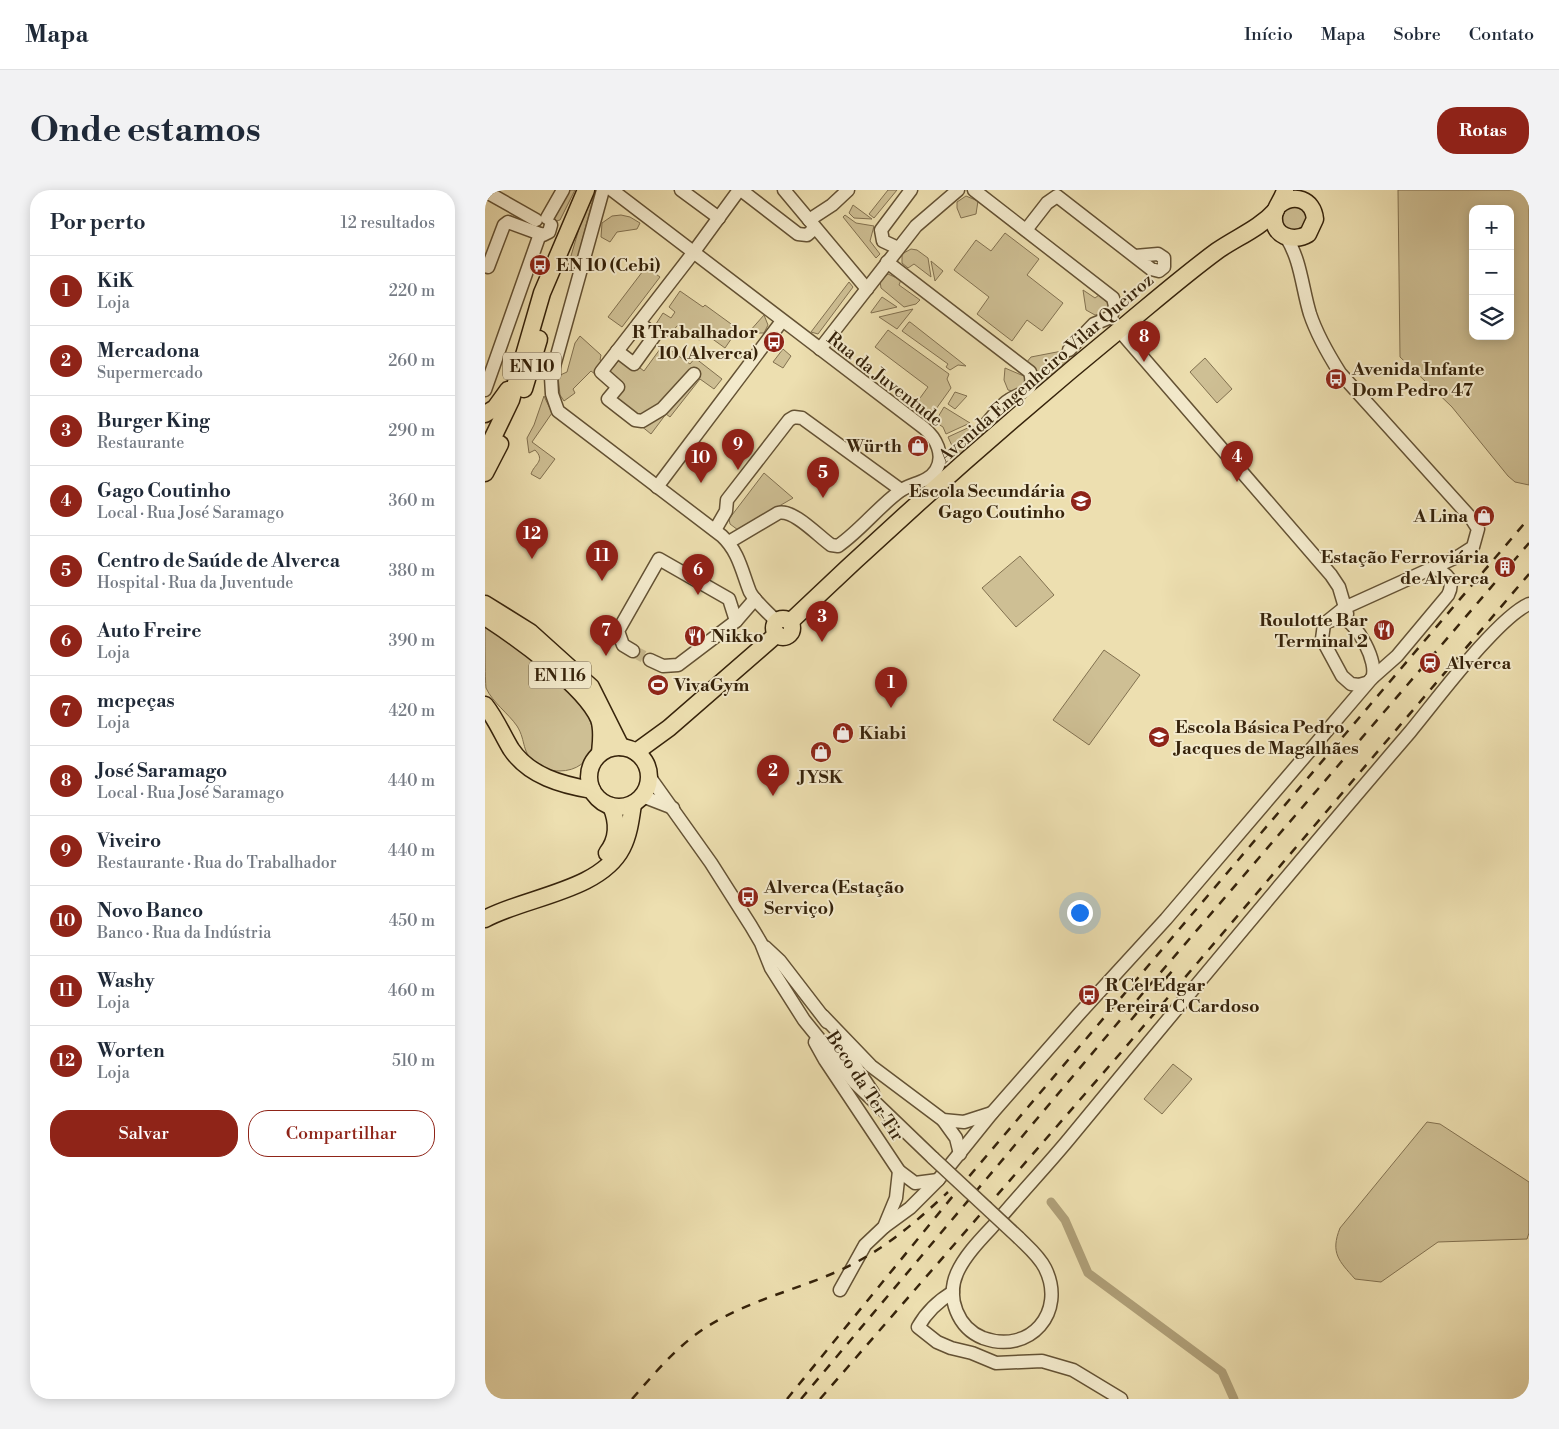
<!DOCTYPE html>
<html lang="pt">
<meta charset="utf-8">
<style>
:root{--surface:#fff;--page:#f2f2f3;--text:#1f2937;--muted:#747a83;--line:#e0e1e3;--accent:#8f2418}
body{margin:0;font-family:"Libre Bodoni",serif;background:var(--page);color:var(--text)}
.controls{position:absolute;right:15px;top:15px;display:grid;overflow:hidden;border-radius:10px;box-shadow:0 2px 12px #0003}
.controls button{width:45px;height:45px;display:grid;place-items:center;padding:0;border:0;border-bottom:1px solid var(--line);background:var(--surface);color:var(--text);font:25px sans-serif}
.you{position:absolute;left:594px;top:722px;width:18px;height:18px;margin:-12px;border:4px solid #fff;border-radius:50%;background:#1a73e8;box-shadow:0 0 0 8px #1a73e833}
.badge{display:grid;place-items:center;width:32px;height:32px;border-radius:50%;background:var(--accent);color:#fff;font-size:16px;font-weight:700}
.pin{position:absolute;translate:-50% -41px;filter:drop-shadow(0 1px 2px #0008)}
.pin::after{content:'';position:absolute;top:26px;width:18px;height:15px;background:inherit;clip-path:polygon(0 0,100% 0,50% 100%)}
.list{margin:0;padding:0;list-style:none}
h2{display:flex;justify-content:space-between;align-items:center;height:65px;margin:0;padding:0 20px;font-size:21px}
h2 small{font-size:16px;font-weight:400;color:var(--muted)}
.list li{display:grid;grid-template-columns:32px 1fr auto;gap:15px;align-items:center;box-sizing:border-box;height:70px;padding:0 20px;border-top:1px solid var(--line)}
.list b{display:block;font-size:19px;white-space:nowrap}
.list p{margin:0;font-size:16px;white-space:nowrap;color:var(--muted)}
.list em{font-size:16px;font-style:normal;color:var(--muted)}
.actions{display:flex;gap:10px;padding:15px 20px}
.actions a{flex:1;padding:11px 0;border:1px solid var(--accent);border-radius:20px;text-align:center;font-size:18px;color:var(--accent)}
.actions .main{background:var(--accent);color:#fff}
.icon{flex:none;width:28px;height:28px;fill:none;stroke:currentColor;stroke-width:2;stroke-linecap:round;stroke-linejoin:round}
.map{position:relative;flex:none;width:1044px;height:1209px;overflow:hidden;border-radius:20px}
header{display:flex;align-items:center;gap:30px;box-sizing:border-box;height:70px;padding:0 25px;background:var(--surface);border-bottom:1px solid var(--line)}
header strong{font-size:24px}
nav{display:flex;gap:28px;margin-inline-start:auto;font-size:18px}
.intro{display:flex;align-items:center;justify-content:space-between;box-sizing:border-box;height:120px;padding:0 30px}
h1{margin:0;font-size:35px}
.button{padding:12px 22px;border-radius:20px;background:var(--accent);color:#fff;font-size:18px;font-weight:700}
main{display:flex;gap:30px;padding:0 30px}
aside{flex:1;background:var(--surface);border-radius:20px;box-shadow:0 2px 12px #0003}
.map>svg:first-child{display:block}
.green{fill:#cebf94;stroke:#827150;fill-rule:evenodd}
.lines{fill:none;stroke-linecap:round;stroke-linejoin:round}
.canal{stroke:#af9f78;stroke-width:9}
.minor-tunnel{stroke:#c8b98f;stroke-width:12;stroke-dasharray:12 6;stroke-linecap:butt}
.minor-casing{stroke:#645234;stroke-width:15}
.major-casing{stroke:#36230b;stroke-width:19}
.minor{stroke:#f3eacc;stroke-width:12}
.major{stroke:#eddfb0;stroke-width:16}
.rail{stroke:#36230b;stroke-width:2.5;stroke-dasharray:9 9;stroke-linecap:butt}
.minor-bridge-casing{stroke:#645234;stroke-width:15;stroke-linecap:butt}
.minor-bridge{stroke:#f3eacc;stroke-width:12}
.labels{text-anchor:middle;stroke-width:4;stroke-linejoin:round;paint-order:stroke}
.shield{fill:#f3eacc;stroke:#6f5f45;stroke-width:1}
.shield-label{font-size:16px;font-weight:bold;fill:#36230b}
.poi-label{font-size:18px;font-weight:bold;fill:#36230b;stroke:#f3eacc;text-anchor:start}
.street-label{font-size:18px;fill:#36230b;stroke:#f3eacc}
</style>
<header>
<strong>Mapa</strong>
<nav><a>Início</a><a>Mapa</a><a>Sobre</a><a>Contato</a></nav>
</header>
<div class="intro"><h1>Onde estamos</h1><a class="button">Rotas</a></div>
<main>
<aside>
<h2>Por perto<small>12 resultados</small></h2>
<ul class="list">
<li><span class="badge">1</span><div><b>KiK</b><p>Loja</p></div><em>220 m</em></li>
<li><span class="badge">2</span><div><b>Mercadona</b><p>Supermercado</p></div><em>260 m</em></li>
<li><span class="badge">3</span><div><b>Burger King</b><p>Restaurante</p></div><em>290 m</em></li>
<li><span class="badge">4</span><div><b>Gago Coutinho</b><p>Local · Rua José Saramago</p></div><em>360 m</em></li>
<li><span class="badge">5</span><div><b>Centro de Saúde de Alverca</b><p>Hospital · Rua da Juventude</p></div><em>380 m</em></li>
<li><span class="badge">6</span><div><b>Auto Freire</b><p>Loja</p></div><em>390 m</em></li>
<li><span class="badge">7</span><div><b>mcpeças</b><p>Loja</p></div><em>420 m</em></li>
<li><span class="badge">8</span><div><b>José Saramago</b><p>Local · Rua José Saramago</p></div><em>440 m</em></li>
<li><span class="badge">9</span><div><b>Viveiro</b><p>Restaurante · Rua do Trabalhador</p></div><em>440 m</em></li>
<li><span class="badge">10</span><div><b>Novo Banco</b><p>Banco · Rua da Indústria</p></div><em>450 m</em></li>
<li><span class="badge">11</span><div><b>Washy</b><p>Loja</p></div><em>460 m</em></li>
<li><span class="badge">12</span><div><b>Worten</b><p>Loja</p></div><em>510 m</em></li>
</ul>
<div class="actions"><a class="main">Salvar</a><a>Compartilhar</a></div>
</aside>
<div class="map">
<svg width="1044" height="1209" viewBox="0 0 1044 1209">
<rect width="100%" height="100%" fill="#eddfb0"/>
<filter id="stains"><feTurbulence type="fractalNoise" baseFrequency=".004" numOctaves="4"/><feColorMatrix values="0 0 0 0 .2 0 0 0 0 .09 0 0 0 0 .02 0 0 0 .5 -.17"/></filter>
<radialGradient id="worn" r=".72"><stop offset=".6" stop-color="#630" stop-opacity="0"/><stop offset="1" stop-color="#630" stop-opacity=".3"/></radialGradient>
<!-- green -->
<g class="green">
<path d="M85 0H90L75 30 71 31 69 28Z"/>
<path d="M403 0H412L389 28 384 24Z"/>
<path d="M913 0H1044V295L1030 292 1023 286 967 217 915 167ZM988 19H1025V146H988Z"/>
<path d="M109 5 91 74 83 76 96 32Z"/>
<path d="M481 6 493 11 491 24 476 28 472 18V12Z"/>
<path d="M809 14 823 23 821 38 806 43 795 31 798 19Z"/>
<path d="M368 15 387 29 369 28 364 23Z"/>
<path d="M136 25 145 27 155 33 152 39 132 42 125 52 116 47 117 33 127 26Z"/>
<path d="M360 25 371 33 389 36 385 51 395 64 391 68 358 27Z"/>
<path d="M520 43 554 69 542 85 578 113 557 141 542 130 527 151 492 124 504 107 469 80 491 50 506 61Z"/>
<path d="M426 59 432 60 443 68 446 87 429 74 423 78 417 73V64Z"/>
<path d="M446 71 458 81 450 91Z"/>
<path d="M161 77 175 87 137 137 123 127Z"/>
<path d="M403 84 416 90 414 95 435 110 431 114 419 117 396 98 395 91Z"/>
<path d="M364 92 368 97 333 144 326 142Z"/>
<path d="M598 100 610 108 614 105 623 113 624 119 620 123 610 125 601 120Z"/>
<path d="M195 101 218 117 220 115 253 139 240 158 222 145 214 150 194 134 182 147 169 137 178 123 186 128 190 122 184 117Z"/>
<path d="M397 107 412 117 386 123V122Z"/>
<path d="M428 119 412 139 394 127Z"/>
<path d="M279 125 283 135 279 143H271L270 145 264 142Z"/>
<path d="M424 132H425L481 176 473 175 465 180 461 177 463 174 417 141Z"/>
<path d="M403 140 464 184 462 189 466 198 446 226 430 215 443 197 390 157Z"/>
<path d="M95 146 116 165 115 170 128 178 138 165 159 181 178 155 205 174 210 168 237 189 229 199 215 189 185 227 181 224 166 244 123 209 133 202 106 181 88 199 90 203 79 211 75 205 73 186 82 182 90 153Z"/>
<path d="M298 159 306 166 298 178 288 172Z"/>
<path d="M577 161H580L585 166 583 170 552 196 541 173 546 167Z"/>
<path d="M720 168 747 199 732 213 705 182Z"/>
<path d="M520 178 541 187V195L528 201 523 200 519 190Z"/>
<path d="M470 202 482 206 470 219 463 214Z"/>
<path d="M59 206 67 223 47 252 70 269 55 289 46 284C49 274 61 271 50 260L44 263 42 248 49 235Z"/>
<path d="M459 217 485 233 461 244 458 237 450 232Z"/>
<path d="M487 236 498 244 468 271V258L463 247Z"/>
<path d="M279 283 308 308 253 340 245 334 244 329Z"/>
<path d="M535 366 569 405 531 437 497 398Z"/>
<path d="M0 433C32 458 75 484 98 517 116 542 111 581 74 581 67 581 58 579 53 575 35 562 42 552 32 536 23 523 8 513 1 498 0 490 0 445 0 433Z"/>
<path d="M619 460 655 485 604 555 568 530Z"/>
<path d="M688 874 707 889 677 924 659 909Z"/>
<path d="M942 932 955 934 1044 992V1043L1042 1049 953 1052 896 1092 870 1089C854 1071 845 1063 855 1038Z"/>
</g>
<g class="lines">
<!-- canal -->
<path class="canal" d="M566 1012 580 1030 603 1083 737 1182 749 1209"/>
<!-- minor-tunnel -->
<path class="minor-tunnel" d="M148 461 165 470"/>
<!-- minor casing -->
<g class="minor-casing">
<g id="minor">
<path d="M118 0 66 187 67 204 73 221 237 346C254 362 257 382 265 402 271 413 283 422 291 431"/>
<path d="M127 0 439 238C451 248 460 265 451 280 443 293 426 293 415 301 393 317 376 340 353 356L346 355C333 346 309 319 293 323L244 352"/>
<path d="M196 0 234 28"/>
<path d="M256 0 313 44 322 45 330 38"/>
<path d="M299 0 382 99"/>
<path d="M489 0 628 108 630 116 626 127 609 134 584 160"/>
<path d="M0 1 51 30"/>
<path d="M62 28 78 0"/>
<path d="M324 30 347 15 363 0"/>
<path d="M541 40 562 13 572 6 666 79 674 81 679 77V68L673 64 650 66"/>
<path d="M801 47C816 70 817 98 825 124 832 145 843 164 855 183L986 328 993 339 988 357 974 366 859 418 839 434 837 449 857 486 866 494 874 495 881 493"/>
<path d="M413 58 398 51 396 40 426 0"/>
<path d="M402 72 545 182C551 203 536 202 524 210 515 215 508 227 501 234"/>
<path d="M3 77 19 35 23 32 58 45 64 42 66 35"/>
<path d="M634 140 846 385 854 397 862 424"/>
<path d="M335 159 431 36 473 0"/>
<path d="M132 161 149 174 170 145 154 133"/>
<path d="M209 184 177 219 157 231 150 230 123 209 133 197 116 182 208 63 254 0"/>
<path d="M0 200 55 44"/>
<path d="M172 297 297 131"/>
<path d="M230 340 241 321 242 310 304 230 309 227 317 228 416 300"/>
<path d="M148 461 138 455 133 441 174 369 244 409 251 431"/>
<path d="M165 470 178 476 193 475 251 431 270 409"/>
<path d="M886 489 912 466 963 405C970 391 963 383 949 379"/>
<path d="M164 586 226 673 266 736 276 753 286 778 319 830 370 893 448 968"/>
<path d="M157 606 188 618"/>
<path d="M280 757 295 771 342 832"/>
<path d="M338 826 386 876 458 930 479 932 507 923"/>
<path d="M330 852 340 870 414 981 430 993 453 990"/>
<path d="M355 853 388 903"/>
<path d="M458 930 471 948 475 964"/>
<path d="M399 1037 425 1018 453 990 507 923 594 824 681 729 887 488C894 473 872 432 856 427L842 432"/>
<path d="M534 1048C543 1057 554 1066 560 1078 582 1122 545 1165 498 1148 473 1138 461 1108 472 1083 480 1065 496 1049 510 1034 534 1005 560 978 584 949 697 812 810 676 925 542 950 512 1012 428 1044 414"/>
<path d="M355 1100 380 1055 399 1037 411 1008 414 981"/>
<path d="M468 1102C453 1111 442 1121 433 1137L452 1152 466 1158 487 1163 511 1173 557 1171 588 1180 636 1209"/>
</g>
</g>
<!-- major casing -->
<g class="major-casing">
<g id="major">
<path d="M794 15C809 3 828 9 830 29L823 44C808 53 787 46 789 26 790 17 798 9 800 0"/>
<path d="M39 199 54 149"/>
<path d="M0 224 10 218 23 200"/>
<path d="M0 264 26 210 57 103 101 0"/>
<path d="M0 283 15 254"/>
<path d="M0 414 45 442 106 497 136 557"/>
<path d="M0 427C31 447 100 496 114 529 118 540 116 552 115 563"/>
<circle cx="298" cy="438" r="9"/>
<path d="M305 432C414 328 528 227 644 132 673 108 702 83 732 61 752 47 774 39 791 20"/>
<path d="M0 515C11 529 17 544 26 559 44 586 77 595 107 600"/>
<circle cx="134" cy="587" r="30"/>
<path d="M151 562 184 538 292 444"/>
<path d="M122 663C133 649 133 632 126 616"/>
<path d="M0 729C40 707 115 701 137 658 144 645 146 628 148 614"/>
</g>
</g>
<!-- minor -->
<use href="#minor" class="minor"/>
<!-- major -->
<use href="#major" class="major"/>
<!-- rail -->
<g class="rail">
<path d="M646 830 688 780"/>
<path d="M147 1209C170 1183 191 1157 220 1138 266 1108 322 1098 370 1073 406 1054 434 1029 463 1002"/>
<path d="M302 1209 481 990 1044 328"/>
<path d="M316 1209 658 803 1044 353"/>
<path d="M335 1209 639 859 1044 384"/>
</g>
<!-- minor-bridge casing -->
<g class="minor-bridge-casing">
<path id="minor-bridge" d="M448 968 534 1048"/>
</g>
<!-- minor-bridge -->
<use href="#minor-bridge" class="minor-bridge"/>
</g>
<!-- icons -->
<defs>
<g id="bus-disc" transform="scale(1.125)"><circle r="9.5" fill="#8f2418" stroke="#f3eacc"/><path d="M-5-6H5V4H4V6H2V4H-2V6H-4V4H-5ZM-3.5-4V0h7V-4ZM-3.5 1.2v1.5H-2V1.2ZM2 1.2v1.5H3.5V1.2Z" fill="#fff"/></g>
<g id="shop-disc" transform="scale(1.125)"><circle r="9.5" fill="#8f2418" stroke="#f3eacc"/><path d="M-5-2.5h2.3a2.7 3.5 0 0 1 5.4 0H5L5.5 6h-11ZM-1.5-2.5h3a1.5 2.3 0 0 0-3 0Z" fill="#fff"/></g>
<g id="school-disc" transform="scale(1.125)"><circle r="9.5" fill="#8f2418" stroke="#f3eacc"/><path d="M0-5L7-2L0 1L-7-2ZM-4 1L0 2.5L4 1V4Q0 6-4 4Z" fill="#fff"/></g>
<g id="building-disc" transform="scale(1.125)"><circle r="9.5" fill="#8f2418" stroke="#f3eacc"/><path d="M-4-6H4V6H1V3H-1V6H-4ZM-2.5-4.3h1.7v1.8h-1.7ZM.8-4.3h1.7v1.8H.8ZM-2.5-1h1.7V.8h-1.7ZM.8-1h1.7V.8H.8Z" fill="#fff"/></g>
<g id="restaurant-disc" transform="scale(1.125)"><circle r="9.5" fill="#8f2418" stroke="#f3eacc"/><path d="M-5-6h1v4h1v-4h1v4h1v-4h1v5L-1.5 .5V6h-2V.5L-5-1ZM5-6V6H3V1.5H1.5Q1.5-4 5-6Z" fill="#fff"/></g>
<g id="station-disc" transform="scale(1.125)"><circle r="9.5" fill="#8f2418" stroke="#f3eacc"/><path d="M-3-6H3Q5-6 5-4V2Q5 4 3 4L4.5 6H3L1.5 4h-3L-3 6H-4.5L-3 4Q-5 4-5 2V-4Q-5-6-3-6ZM-3.5-4v3h7v-3ZM-3.5 1v1.5H-2V1ZM2 1v1.5H3.5V1Z" fill="#fff"/></g>
<g id="stadium-disc" transform="scale(1.125)"><circle r="9.5" fill="#8f2418" stroke="#f3eacc"/><path d="M0-5a6.5 5 0 1 0 0 10a6.5 5 0 1 0 0-10ZM-3.5-1.8h7v3.6h-7Z" fill="#fff"/></g>
</defs>
<g fill-rule="evenodd">
<use href="#bus-disc" x="55" y="75"/>
<use href="#bus-disc" x="289" y="152"/>
<use href="#bus-disc" x="851" y="189"/>
<use href="#shop-disc" x="433" y="256"/>
<use href="#school-disc" x="596" y="311"/>
<use href="#shop-disc" x="999" y="326"/>
<use href="#building-disc" x="1020" y="377"/>
<use href="#restaurant-disc" x="899" y="440"/>
<use href="#restaurant-disc" x="210" y="446"/>
<use href="#station-disc" x="945" y="473"/>
<use href="#stadium-disc" x="173" y="495"/>
<use href="#shop-disc" x="358" y="543"/>
<use href="#school-disc" x="674" y="547"/>
<use href="#shop-disc" x="336" y="562"/>
<use href="#bus-disc" x="263" y="707"/>
<use href="#bus-disc" x="604" y="805"/>
</g>
<g class="labels">
<!-- shield labels -->
<g class="shield">
<rect x="18" y="162.5" width="58" height="27" rx="4"/>
<rect x="44" y="471.5" width="62" height="27" rx="4"/>
</g>
<g class="shield-label">
<text x="47" y="182">EN 10</text>
<text x="75" y="491">EN 116</text>
</g>
<!-- poi labels -->
<g class="poi-label">
<text x="71" y="81">EN 10 (Cebi)</text>
<text x="273" y="148" text-anchor="end">R Trabalhador<tspan x="273" dy="21">10 (Alverca)</tspan></text>
<text x="867" y="185">Avenida Infante<tspan x="867" dy="21">Dom Pedro 47</tspan></text>
<text x="417" y="262" text-anchor="end">Würth</text>
<text x="580" y="307" text-anchor="end">Escola Secundária<tspan x="580" dy="21">Gago Coutinho</tspan></text>
<text x="983" y="332" text-anchor="end">A Lina</text>
<text x="1004" y="373" text-anchor="end">Estação Ferroviária<tspan x="1004" dy="21">de Alverca</tspan></text>
<text x="883" y="436" text-anchor="end">Roulotte Bar<tspan x="883" dy="21">Terminal 2</tspan></text>
<text x="226" y="452">Nikko</text>
<text x="961" y="479">Alverca</text>
<text x="189" y="501">VivaGym</text>
<text x="690" y="543">Escola Básica Pedro<tspan x="690" dy="21">Jacques de Magalhães</tspan></text>
<text x="374" y="549">Kiabi</text>
<text x="336" y="593" text-anchor="middle">JYSK</text>
<text x="279" y="703">Alverca (Estação<tspan x="279" dy="21">Serviço)</tspan></text>
<text x="620" y="801">R Cel Edgar<tspan x="620" dy="21">Pereira C Cardoso</tspan></text>
</g>
<!-- street labels -->
<g class="street-label">
<text transform="translate(561 178) rotate(-41)" y="6">Avenida Engenheiro Vilar Queiroz</text>
<text transform="translate(400 189) rotate(38)" y="6">Rua da Juventude</text>
<text transform="translate(380 896) rotate(57)" y="6">Beco da Ter-Tir</text>
</g>
</g>
<rect width="100%" height="100%" filter="url(#stains)"/>
<rect width="100%" height="100%" fill="url(#worn)"/>
</svg>
<div class="controls">
<button>+</button>
<button>−</button>
<button><svg class="icon" aria-label="layers" viewBox="0 0 24 24"><path d="M12 4l9 5-9 5-9-5zM3 14l9 5 9-5"/></svg></button>
</div>
<div class="you"></div>
<div class="pin badge" style="left:406px;top:518px">1</div>
<div class="pin badge" style="left:288px;top:606px">2</div>
<div class="pin badge" style="left:337px;top:452px">3</div>
<div class="pin badge" style="left:752px;top:292px">4</div>
<div class="pin badge" style="left:338px;top:308px">5</div>
<div class="pin badge" style="left:213px;top:405px">6</div>
<div class="pin badge" style="left:121px;top:466px">7</div>
<div class="pin badge" style="left:659px;top:172px">8</div>
<div class="pin badge" style="left:253px;top:280px">9</div>
<div class="pin badge" style="left:216px;top:293px">10</div>
<div class="pin badge" style="left:117px;top:391px">11</div>
<div class="pin badge" style="left:47px;top:369px">12</div>
</div>
</main>
